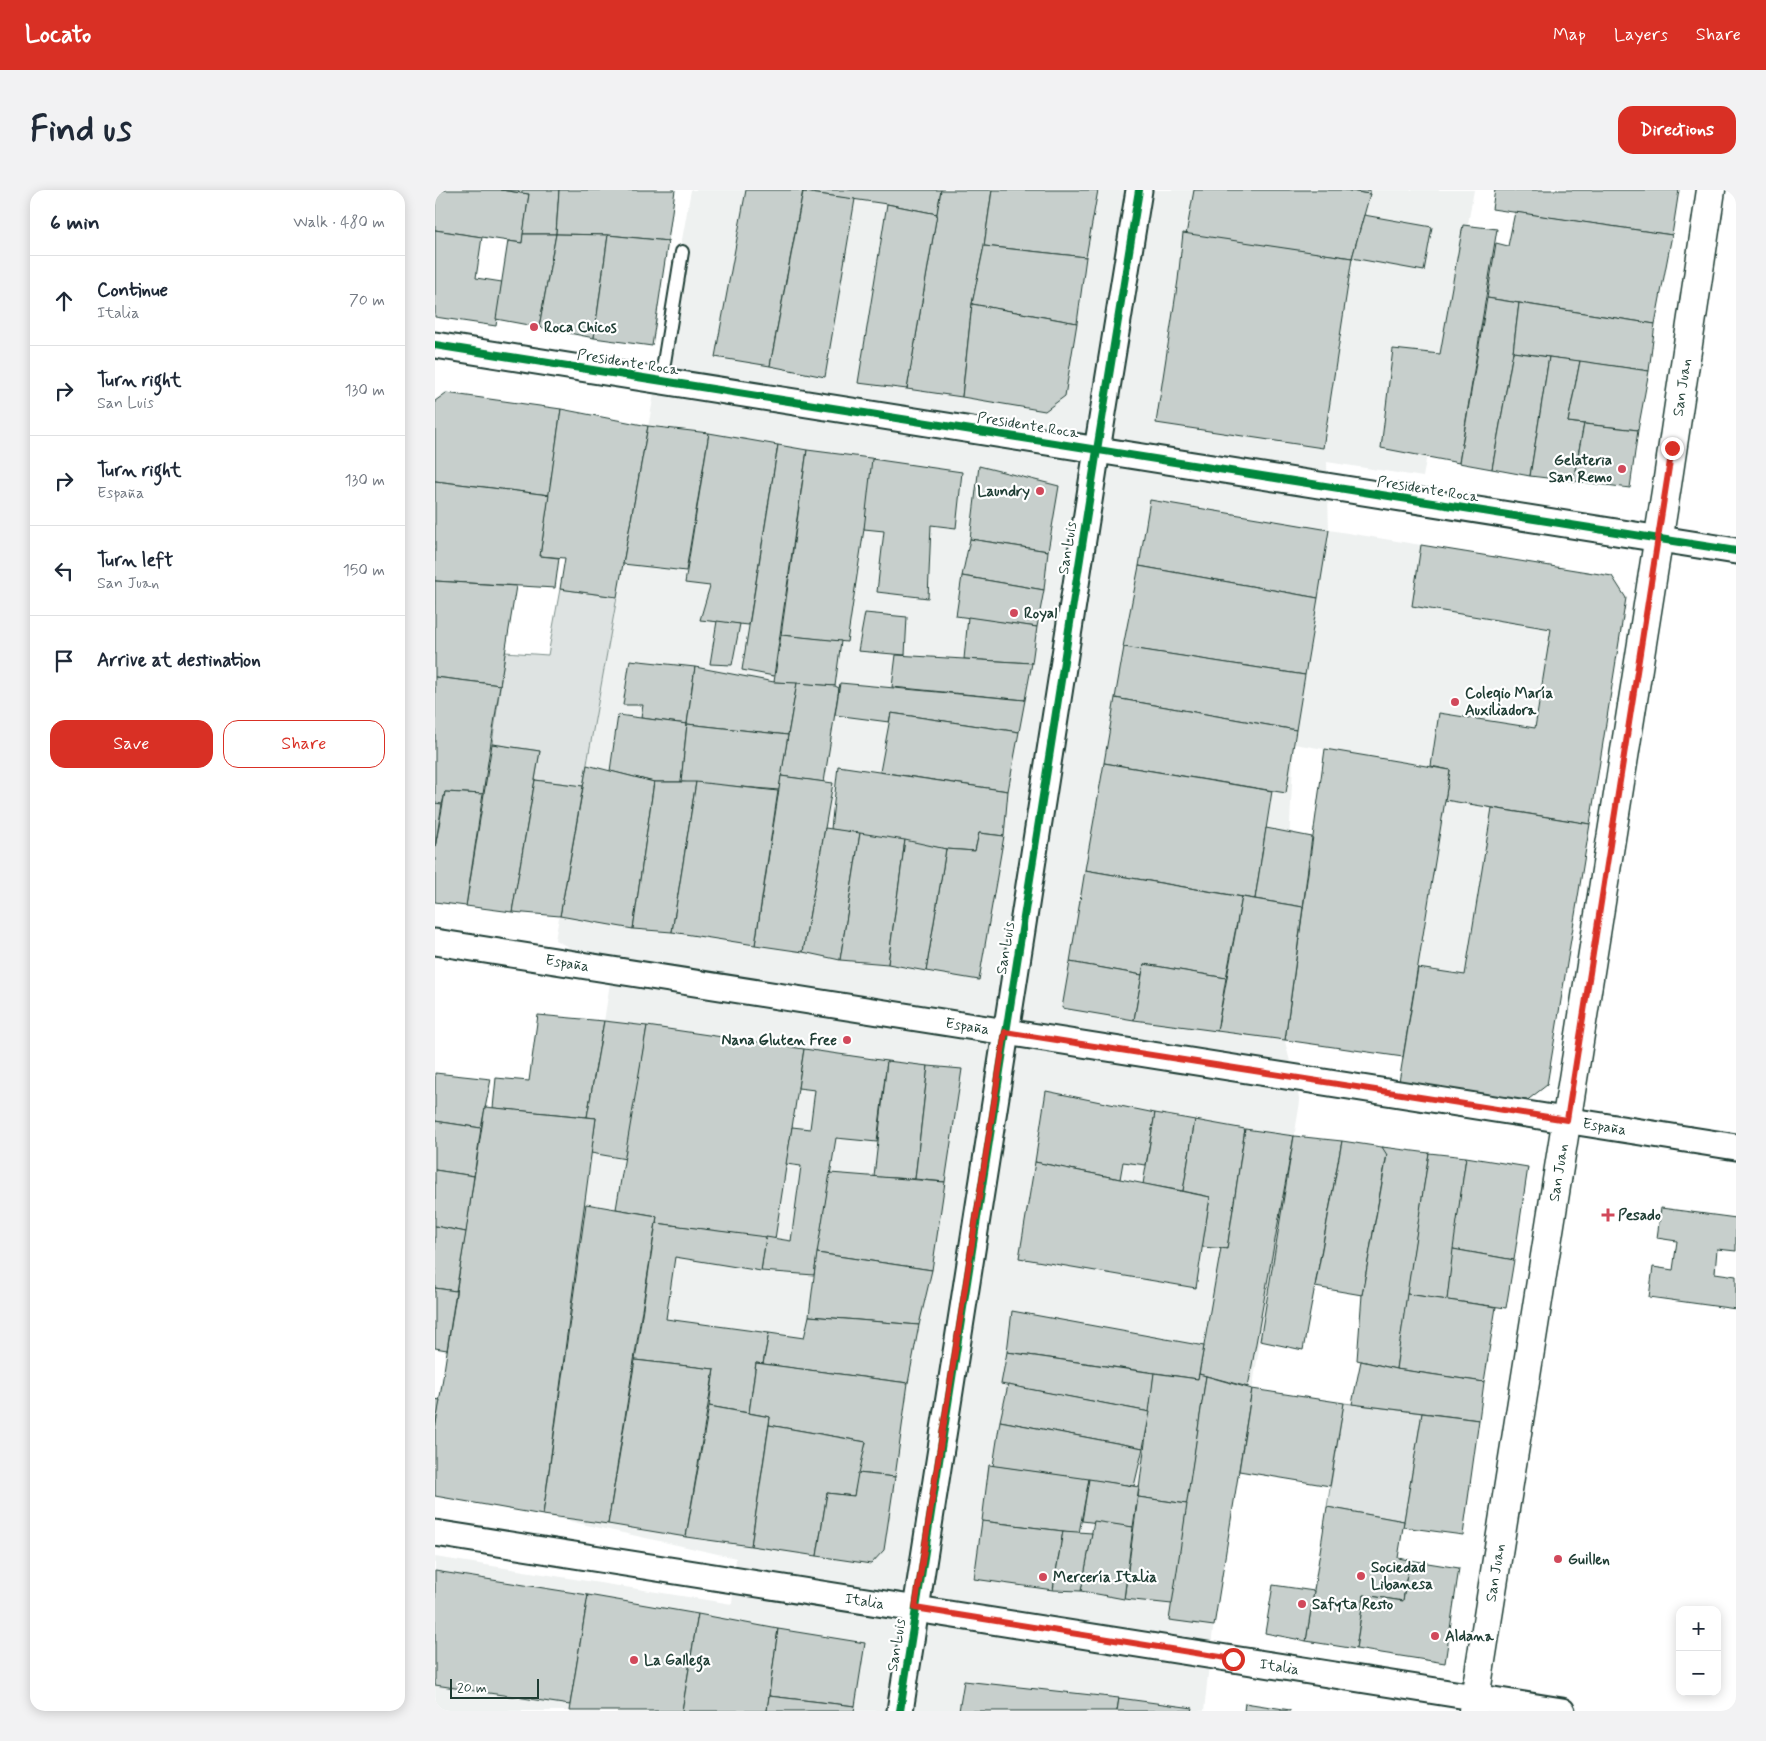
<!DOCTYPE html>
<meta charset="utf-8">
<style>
:root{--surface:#fff;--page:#f2f2f3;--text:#1f2937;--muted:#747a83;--line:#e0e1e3;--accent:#d93025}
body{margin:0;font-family:Mynerve,sans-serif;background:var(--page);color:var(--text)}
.controls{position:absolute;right:15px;bottom:15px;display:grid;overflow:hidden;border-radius:10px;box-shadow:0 2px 12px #0003}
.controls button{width:45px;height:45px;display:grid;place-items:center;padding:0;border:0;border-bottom:1px solid var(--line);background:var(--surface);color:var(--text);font:25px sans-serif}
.scale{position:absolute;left:15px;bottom:12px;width:89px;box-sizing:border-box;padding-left:5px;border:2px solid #1f3d34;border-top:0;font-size:14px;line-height:18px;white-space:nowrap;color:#1f3d34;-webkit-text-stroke:4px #fff;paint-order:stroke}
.stop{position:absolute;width:15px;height:15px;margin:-11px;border:4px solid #d93025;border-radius:50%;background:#fff}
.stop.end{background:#d93025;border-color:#fff;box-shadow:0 1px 5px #0008}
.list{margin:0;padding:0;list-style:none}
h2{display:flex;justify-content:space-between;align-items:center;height:65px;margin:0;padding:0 20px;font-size:21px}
h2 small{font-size:16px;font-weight:400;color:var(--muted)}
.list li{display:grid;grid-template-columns:32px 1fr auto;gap:15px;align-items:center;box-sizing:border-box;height:90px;padding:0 20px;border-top:1px solid var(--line)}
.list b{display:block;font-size:19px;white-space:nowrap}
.list p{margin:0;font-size:16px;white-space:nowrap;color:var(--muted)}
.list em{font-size:16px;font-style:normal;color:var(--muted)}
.actions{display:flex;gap:10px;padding:15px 20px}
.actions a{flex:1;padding:11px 0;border:1px solid var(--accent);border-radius:15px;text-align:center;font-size:18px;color:var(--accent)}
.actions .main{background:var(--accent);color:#fff}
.icon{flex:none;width:28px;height:28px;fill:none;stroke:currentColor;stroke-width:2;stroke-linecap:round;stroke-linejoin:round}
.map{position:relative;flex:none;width:1301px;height:1521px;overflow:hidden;border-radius:15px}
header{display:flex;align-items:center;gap:30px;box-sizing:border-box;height:70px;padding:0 25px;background:var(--accent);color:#fff}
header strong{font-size:24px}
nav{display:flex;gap:28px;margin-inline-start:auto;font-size:18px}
.intro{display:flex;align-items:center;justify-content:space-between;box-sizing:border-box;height:120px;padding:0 30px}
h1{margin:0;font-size:35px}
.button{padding:12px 22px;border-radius:15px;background:var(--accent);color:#fff;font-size:18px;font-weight:700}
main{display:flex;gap:30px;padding:0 30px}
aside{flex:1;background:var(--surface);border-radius:15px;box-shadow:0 2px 12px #0003}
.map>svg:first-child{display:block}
.built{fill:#eef1f0}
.green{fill:#dee3e2;stroke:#7e908b}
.building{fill:#c7cfcc;stroke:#1f3d34}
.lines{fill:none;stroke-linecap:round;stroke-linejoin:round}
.service-casing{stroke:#1f3d34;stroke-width:16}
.minor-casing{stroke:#1f3d34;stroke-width:29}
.secondary-casing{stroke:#1f3d34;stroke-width:31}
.service{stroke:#fff;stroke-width:12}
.minor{stroke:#fff;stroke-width:25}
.secondary{stroke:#fff;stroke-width:28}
.cycleway-casing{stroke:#fff;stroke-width:11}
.cycleway{stroke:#00873e;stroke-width:8}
.route{stroke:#d93025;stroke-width:6}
.poi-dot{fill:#d1495b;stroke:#fff;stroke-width:2}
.labels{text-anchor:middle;stroke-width:4.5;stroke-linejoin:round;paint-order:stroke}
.poi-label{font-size:15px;font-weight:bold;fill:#1f3d34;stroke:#fff;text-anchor:start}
.street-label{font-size:15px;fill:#1f3d34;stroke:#fff}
</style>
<header>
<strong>Locato</strong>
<nav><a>Map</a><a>Layers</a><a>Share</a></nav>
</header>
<div class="intro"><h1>Find us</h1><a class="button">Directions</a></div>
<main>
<aside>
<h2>6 min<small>Walk · 480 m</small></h2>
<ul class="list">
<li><svg class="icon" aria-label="ahead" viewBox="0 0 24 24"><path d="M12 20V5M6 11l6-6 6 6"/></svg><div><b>Continue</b><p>Italia</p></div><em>70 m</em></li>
<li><svg class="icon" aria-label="right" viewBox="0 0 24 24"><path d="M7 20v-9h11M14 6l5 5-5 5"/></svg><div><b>Turn right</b><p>San Luis</p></div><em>130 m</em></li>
<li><svg class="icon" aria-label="right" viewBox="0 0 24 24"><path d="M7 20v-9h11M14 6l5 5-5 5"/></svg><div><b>Turn right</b><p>España</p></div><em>130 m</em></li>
<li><svg class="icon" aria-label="left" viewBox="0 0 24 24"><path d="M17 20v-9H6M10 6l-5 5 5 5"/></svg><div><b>Turn left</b><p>San Juan</p></div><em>150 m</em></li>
<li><svg class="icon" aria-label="arrive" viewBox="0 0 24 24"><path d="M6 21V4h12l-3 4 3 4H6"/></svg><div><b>Arrive at destination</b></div></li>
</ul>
<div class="actions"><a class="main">Save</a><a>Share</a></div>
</aside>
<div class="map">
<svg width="1301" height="1521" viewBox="0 0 1301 1521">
<rect width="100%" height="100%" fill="#fff"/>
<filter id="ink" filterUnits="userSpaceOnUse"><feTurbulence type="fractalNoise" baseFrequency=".02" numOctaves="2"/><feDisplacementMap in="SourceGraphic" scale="10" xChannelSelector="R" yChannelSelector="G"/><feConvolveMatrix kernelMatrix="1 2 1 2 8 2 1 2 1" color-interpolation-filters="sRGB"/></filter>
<g filter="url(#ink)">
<!-- built -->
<path class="built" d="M256 0H1039L988 287 892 272 894 340 1177 386 1191 408 1112 895 1090 912 964 892 1015 580 859 554 845 831 865 912 779 1430 769 1521H0V1367L297 1414 301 1368 93 1322 177 780 120 750Z"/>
<!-- green -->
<g class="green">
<path d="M125 399 182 407 148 596 100 590 105 561 57 554 70 462 113 465Z"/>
<path d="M909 1213 987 1223 969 1331 892 1317Z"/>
</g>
<!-- building -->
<g class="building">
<path d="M0 0H66L94 4 87 53 0 40Z"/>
<path d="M66 0H124L121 44H88L94 4Z"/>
<path d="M124 0H240L233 51 173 45 121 44Z"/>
<path d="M311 0H368L335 176 280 167Z"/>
<path d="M368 0H506L502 24 452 14 368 2Z"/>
<path d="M506 0H557L549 56 537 114 527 207 472 199Z"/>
<path d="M557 0H663L651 67 549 56Z"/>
<path d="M759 0H910L935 4 917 68 751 45Z"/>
<path d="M910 0H935V4Z"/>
<path d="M1060 0H1244L1237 45 1057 19Z"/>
<path d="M368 2 420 9 390 187 335 176Z"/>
<path d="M452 14 502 24 472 199 423 193Z"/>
<path d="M1080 22 1237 45 1220 134 1052 108 1061 53 1073 56Z"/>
<path d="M929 25 997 37 989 81 917 68Z"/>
<path d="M1028 35 1062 39 1024 273 946 258 958 159 1005 164Z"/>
<path d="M0 40 47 47 41 88 67 92 61 136 0 127Z"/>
<path d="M748 43 917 68 888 258 721 233 743 90Z"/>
<path d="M88 44H121L104 137 61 129 73 51 87 53Z"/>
<path d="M121 44 173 45 159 148 104 137Z"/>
<path d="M173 45 233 51 217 156 159 148Z"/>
<path d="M549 56 651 67 642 133 537 114Z"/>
<path d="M1052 108 1084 113 1078 162 1057 279 1024 273Z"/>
<path d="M1084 113 1220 134 1214 181 1078 162Z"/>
<path d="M537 114 642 133 630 206 610 221 527 207Z"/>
<path d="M1078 162 1114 167 1095 286 1057 279Z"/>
<path d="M1114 167 1145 171 1133 232 1149 234 1138 291 1095 286Z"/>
<path d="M1145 171 1214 181 1203 240 1133 232Z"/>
<path d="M11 203 126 219 114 305 0 291V211Z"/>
<path d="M126 219 213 236 182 407 125 399 130 368 105 366Z"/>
<path d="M1149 234 1203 240 1195 298 1138 291Z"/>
<path d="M213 236 274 243 251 381 188 374Z"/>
<path d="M274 243 343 255 314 435 265 430 275 396 250 393Z"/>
<path d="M343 255 372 260 339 486 307 480Z"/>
<path d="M372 260 443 269 429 339 412 452 346 445Z"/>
<path d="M437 269 527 282 521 338 496 335 493 408 442 402 449 341 429 339Z"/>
<path d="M544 276 624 296 613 361 535 349Z"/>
<path d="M0 291 114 305 105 366 124 368 120 398 0 391Z"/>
<path d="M715 310 894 340 883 408 704 376Z"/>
<path d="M535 349 613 361 609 400 527 386Z"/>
<path d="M986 355 1177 386 1191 408 1155 634 1010 610 1015 580 996 576 1004 523 1100 538 1116 439 977 416Z"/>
<path d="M704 376 883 408 870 485 688 457Z"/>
<path d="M527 386 609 400 602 437 521 426Z"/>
<path d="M0 391 81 396 65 495 0 487Z"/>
<path d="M430 423 472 427 470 465 423 461Z"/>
<path d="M533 427 602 437 597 473 529 469Z"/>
<path d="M282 431 305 434 297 475 275 474Z"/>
<path d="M346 445 406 451 400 496 339 492Z"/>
<path d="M689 457 870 485 861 540 680 508Z"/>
<path d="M461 465 597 473 590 510 457 497Z"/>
<path d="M195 470 260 477 252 534 206 528 208 515H188Z"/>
<path d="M260 477 339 492 362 493 353 545 252 534Z"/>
<path d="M0 487 65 495 48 604 10 602 7 615 0 614Z"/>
<path d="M362 493 400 496 404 498 389 592 346 586Z"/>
<path d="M405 493 590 510 584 542 456 523 454 532 400 525Z"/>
<path d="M680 508 861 540 851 603 669 573Z"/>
<path d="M456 523 584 542 573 601 445 582Z"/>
<path d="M183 525 252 534 246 592H219L175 581Z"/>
<path d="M252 534 353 545 344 600 246 592Z"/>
<path d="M57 554 105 561 77 722 31 716Z"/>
<path d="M890 559 1015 580 968 867 850 850Z"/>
<path d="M669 573 837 601 820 709 650 680Z"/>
<path d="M152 575 219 592 198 739 125 726Z"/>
<path d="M403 576 573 601 569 646 544 643 540 661 511 659 396 639Z"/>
<path d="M346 586 398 593 368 762 320 755Z"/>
<path d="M100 590 148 596 125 726 77 722Z"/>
<path d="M219 592H261L237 742 198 739Z"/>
<path d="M261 592 343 601 320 755 237 742Z"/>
<path d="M10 602 48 604 31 716 0 712V658Z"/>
<path d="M0 613 7 614 0 658Z"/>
<path d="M1057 618 1155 634 1112 895 1090 912 964 892 983 778 1030 785Z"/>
<path d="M390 638 425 643 405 770 368 762Z"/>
<path d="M831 638 877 647 868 717 820 709Z"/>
<path d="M425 643 470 650 453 774 405 770Z"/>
<path d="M544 643 569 646 544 790 491 781 511 659 540 661Z"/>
<path d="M470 650 511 659 491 781 453 774Z"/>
<path d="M650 680 807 707 791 788 709 774 707 785 635 772Z"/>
<path d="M807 707 868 717 850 850 782 841Z"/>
<path d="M635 772 707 785 699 830 627 818Z"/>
<path d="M709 774 791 788 782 841 699 830Z"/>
<path d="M103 825 169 831 152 927 58 918 61 888 94 891Z"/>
<path d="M169 831 212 836 191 969 156 963 161 928 152 927Z"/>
<path d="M212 836 369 859 340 1049 221 1033 222 1026 181 1019Z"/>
<path d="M369 859 452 871 442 952 401 948 379 1085 326 1081 331 1047 356 1051 366 976 351 974 357 937 375 939 380 900 363 898Z"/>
<path d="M452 871 493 876 480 989 439 987Z"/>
<path d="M493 876 527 879 510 992 480 989Z"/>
<path d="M0 883 56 889 46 938 0 931Z"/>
<path d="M611 901 720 923 711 975 688 972 685 989 600 972Z"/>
<path d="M50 917 161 928 108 1325 0 1306V1239Z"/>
<path d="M720 923 760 930 748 1001 708 994Z"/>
<path d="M760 930 810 939 792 1059 767 1057 775 1007 748 1001Z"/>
<path d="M0 931 46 938 39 986 0 980Z"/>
<path d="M810 939 859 946 813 1197 764 1184 786 1058 792 1059Z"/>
<path d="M859 946 907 951 868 1160 825 1151Z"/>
<path d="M907 951 953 958 927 1105 880 1097Z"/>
<path d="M947 957 994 963 961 1179 922 1170 927 1105 952 965Z"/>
<path d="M994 963 1031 967 1012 1110 972 1104Z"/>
<path d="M1031 967 1093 977 1079 1070 1018 1059Z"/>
<path d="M600 972 775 1007 761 1098 584 1068Z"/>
<path d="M0 980 39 986 31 1042 0 1036Z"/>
<path d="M395 983 510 992 497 1080 382 1063Z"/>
<path d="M151 1014 222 1026 173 1334 108 1325Z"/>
<path d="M1226 1018 1301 1028V1061L1282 1059 1280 1083 1301 1086V1119L1214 1107 1218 1077 1238 1080 1242 1051 1222 1048Z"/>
<path d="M221 1033 331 1047 326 1081 240 1067 231 1129 334 1143 328 1174 321 1173 314 1223 274 1216 279 1179 200 1170Z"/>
<path d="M0 1036 31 1042 21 1101 0 1098Z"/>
<path d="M1018 1059 1079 1070 1071 1118 1012 1110Z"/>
<path d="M382 1063 497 1080 484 1135 374 1126Z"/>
<path d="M0 1098 21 1101 12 1160 0 1158Z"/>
<path d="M972 1104 1061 1117 1049 1192 961 1179Z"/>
<path d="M577 1121 769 1156 763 1189 572 1162Z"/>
<path d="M374 1126 484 1135 473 1193 328 1174 334 1143 369 1148Z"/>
<path d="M572 1162 719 1183 715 1222 566 1194Z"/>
<path d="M200 1170 279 1179 251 1347 173 1334Z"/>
<path d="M926 1171 961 1179 1049 1192 1044 1230 917 1214Z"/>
<path d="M321 1173 473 1193 460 1287 423 1283 431 1252 334 1235 335 1227 314 1223Z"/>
<path d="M719 1183 763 1189 764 1184 771 1186 752 1314 703 1307Z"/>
<path d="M771 1186 817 1199 779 1436 734 1430Z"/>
<path d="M573 1195 715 1222 708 1258 565 1231Z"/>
<path d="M817 1199 909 1213 895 1296 804 1281Z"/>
<path d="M0 1209 5 1210 0 1239Z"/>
<path d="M274 1216 335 1227 316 1356 251 1347Z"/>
<path d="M987 1223 1044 1230 1028 1345 968 1337Z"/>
<path d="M565 1231 708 1258 699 1296 558 1276Z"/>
<path d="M334 1235 431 1252 419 1306 392 1303 382 1366 316 1356Z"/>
<path d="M554 1275 654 1289 644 1343 547 1331Z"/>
<path d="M423 1283 460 1287 449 1360 436 1374 382 1366 392 1303 419 1306Z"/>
<path d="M654 1289 704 1297 698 1337 647 1331Z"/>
<path d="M703 1307 752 1314 737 1414 689 1409Z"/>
<path d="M892 1317 969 1331 963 1368 974 1370 968 1411 929 1405 921 1459 871 1451Z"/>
<path d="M547 1331 628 1341 618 1400 539 1389Z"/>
<path d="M659 1331 698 1337 689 1409 646 1401Z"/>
<path d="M628 1341 657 1343 646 1401 618 1400Z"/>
<path d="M974 1370 1024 1378 1010 1473 921 1459 929 1405 968 1411Z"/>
<path d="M0 1381 153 1405 135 1515 0 1495Z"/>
<path d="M838 1395 879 1401 871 1451 830 1443Z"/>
<path d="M153 1405 263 1424 247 1521H134Z"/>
<path d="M263 1424 343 1439 332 1521H247Z"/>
<path d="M343 1439 430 1453 420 1516 334 1506Z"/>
<path d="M529 1491 684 1508 682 1521H524Z"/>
<path d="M334 1506 420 1516 419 1521H332Z"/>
<path d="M684 1508 758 1518 757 1521H682Z"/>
<path d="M810 1513 855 1520V1521H809Z"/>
</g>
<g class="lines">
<!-- service casing -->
<g class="service-casing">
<path id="service" d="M226 191 247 62"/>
</g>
<!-- minor casing -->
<g class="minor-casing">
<g id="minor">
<path d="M0 155 1301 361"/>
<path id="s1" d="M0 752 1301 957"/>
<path id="s2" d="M0 1343 1127 1521"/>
<path d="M465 1521 662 260 704 0"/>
</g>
</g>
<!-- secondary casing -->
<g class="secondary-casing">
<g id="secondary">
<path id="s3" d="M1038 1521 1232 295 1276 0"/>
</g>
</g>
<!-- service -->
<use href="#service" class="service"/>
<!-- minor -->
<use href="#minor" class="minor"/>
<!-- secondary -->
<use href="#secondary" class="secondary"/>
<!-- cycleway casing -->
<g class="cycleway-casing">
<g id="cycleway">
<path d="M0 155 1301 361"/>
<path d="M465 1521 662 260 704 0"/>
</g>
</g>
<!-- cycleway -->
<use href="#cycleway" class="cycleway"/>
</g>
</g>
<g class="lines" filter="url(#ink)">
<!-- route -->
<path class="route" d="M798 1469 480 1418 570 842 1132 930 1237 258"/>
</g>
<!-- markers -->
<g class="poi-dot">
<circle cx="99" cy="137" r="5"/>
<circle cx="1187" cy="279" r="5"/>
<circle cx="605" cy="301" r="5"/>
<circle cx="579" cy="423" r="5"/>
<circle cx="1020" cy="512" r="5"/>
<circle cx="412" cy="850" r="5"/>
<path d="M1170.5 1017.5h5v5h5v5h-5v5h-5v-5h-5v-5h5z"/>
<circle cx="1123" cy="1369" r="5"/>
<circle cx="926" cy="1386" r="5"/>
<circle cx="608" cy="1387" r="5"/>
<circle cx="867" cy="1414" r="5"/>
<circle cx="1000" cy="1446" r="5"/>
<circle cx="199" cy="1470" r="5"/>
</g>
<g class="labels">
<!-- poi labels -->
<g class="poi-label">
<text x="109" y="142">Roca Chicos</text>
<text x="1177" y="275" text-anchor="end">Gelateria<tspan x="1177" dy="17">San Remo</tspan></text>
<text x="595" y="306" text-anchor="end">Laundry</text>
<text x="589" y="428">Royal</text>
<text x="1030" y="508">Colegio María<tspan x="1030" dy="17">Auxiliadora</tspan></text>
<text x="402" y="855" text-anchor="end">Nana Gluten Free</text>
<text x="1183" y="1030">Pesado</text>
<text x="1133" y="1374">Guillen</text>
<text x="936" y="1382">Sociedad<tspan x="936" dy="17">Libanesa</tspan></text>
<text x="618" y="1392">Mercería Italia</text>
<text x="877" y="1419">Safyta Resto</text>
<text x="1010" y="1451">Aldana</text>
<text x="209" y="1475">La Gallega</text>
</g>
<!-- street labels -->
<g class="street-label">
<text transform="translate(193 172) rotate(9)" y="5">Presidente Roca</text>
<text dy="5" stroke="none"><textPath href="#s3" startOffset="1340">San Juan</textPath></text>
<text transform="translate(593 235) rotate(9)" y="5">Presidente Roca</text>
<text transform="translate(993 299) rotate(9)" y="5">Presidente Roca</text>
<text transform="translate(632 358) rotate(-81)" y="5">San Luis</text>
<text transform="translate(570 758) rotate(-81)" y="5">San Luis</text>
<text dy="5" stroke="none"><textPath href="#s1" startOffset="134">España</textPath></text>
<text dy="5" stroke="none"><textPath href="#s1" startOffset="539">España</textPath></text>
<text dy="5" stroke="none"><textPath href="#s1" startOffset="1184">España</textPath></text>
<text dy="5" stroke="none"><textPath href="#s3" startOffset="545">San Juan</textPath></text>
<text dy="5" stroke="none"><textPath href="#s3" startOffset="140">San Juan</textPath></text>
<text dy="5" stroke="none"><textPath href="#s2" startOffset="435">Italia</textPath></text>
<text transform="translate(461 1455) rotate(-81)" y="5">San Luis</text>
<text dy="5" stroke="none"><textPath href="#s2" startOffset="855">Italia</textPath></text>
</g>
</g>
</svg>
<div class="controls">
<button>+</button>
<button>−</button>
</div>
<div class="scale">20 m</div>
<div class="stop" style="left:798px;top:1469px"></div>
<div class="stop end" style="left:1237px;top:258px"></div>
</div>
</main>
